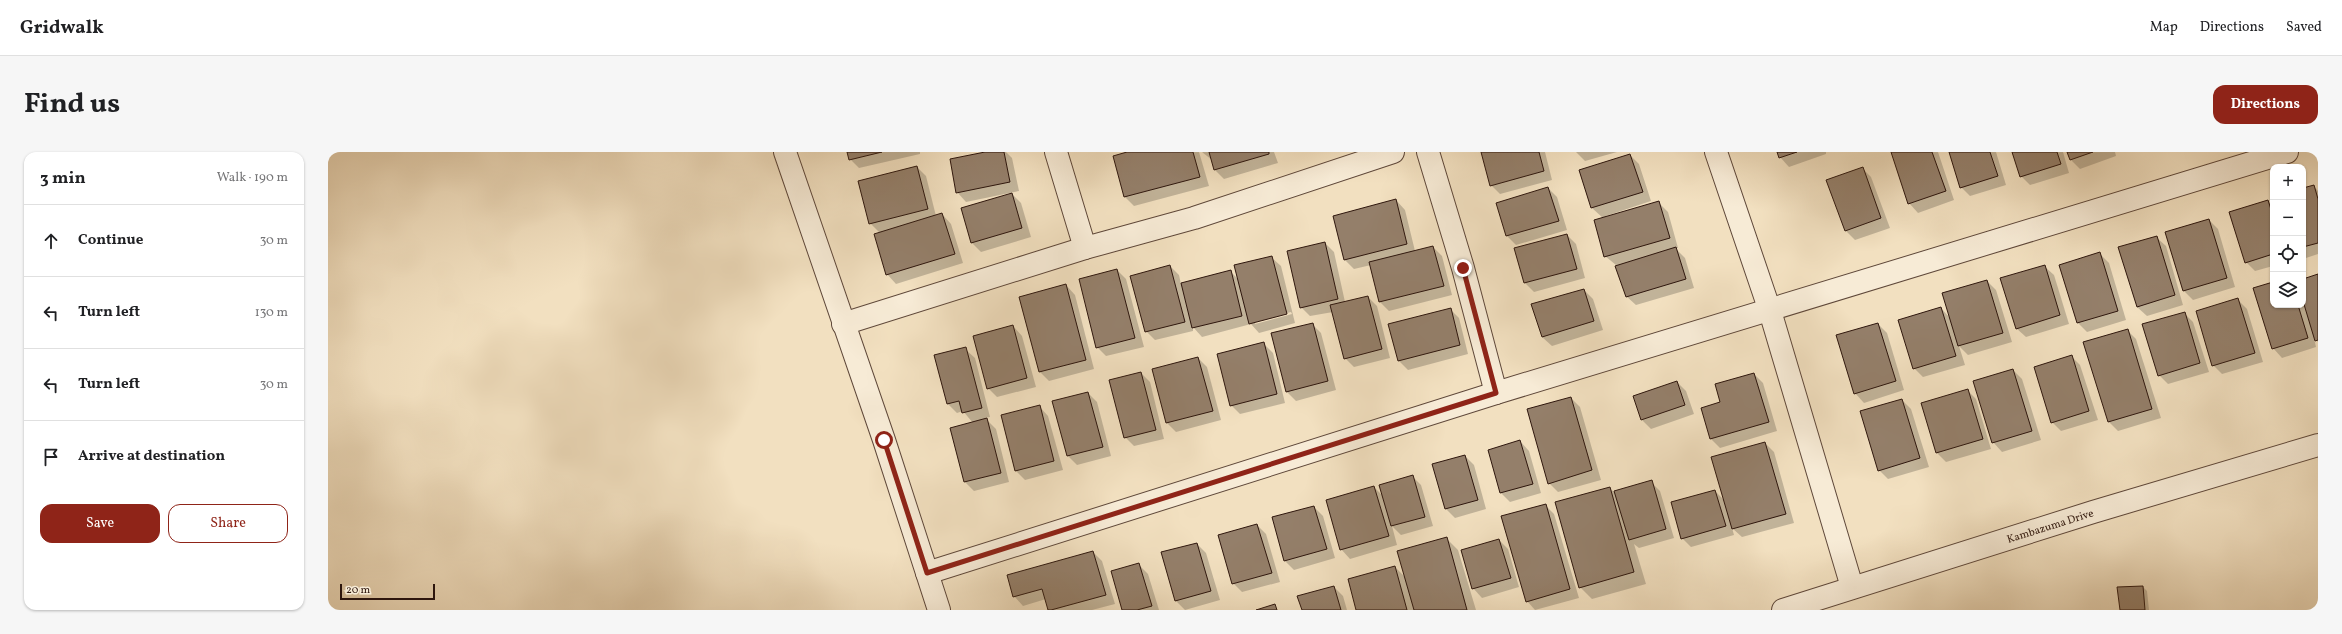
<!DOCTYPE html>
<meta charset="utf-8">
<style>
:root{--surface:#fff;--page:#f6f6f6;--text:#202124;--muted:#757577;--line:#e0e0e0;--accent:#8f2418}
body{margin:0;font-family:Vollkorn,serif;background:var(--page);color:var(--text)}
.controls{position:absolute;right:12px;top:12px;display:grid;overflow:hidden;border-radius:8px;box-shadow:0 1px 3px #0004}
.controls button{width:36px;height:36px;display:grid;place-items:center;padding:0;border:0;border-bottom:1px solid var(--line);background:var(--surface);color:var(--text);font:20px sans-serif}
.scale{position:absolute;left:12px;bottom:10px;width:95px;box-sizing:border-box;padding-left:4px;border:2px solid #2e160d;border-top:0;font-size:11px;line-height:14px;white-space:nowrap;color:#2e160d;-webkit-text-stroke:3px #f7ebd6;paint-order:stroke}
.stop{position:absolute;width:12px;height:12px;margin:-9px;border:3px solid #8f2418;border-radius:50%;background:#fff}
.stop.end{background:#8f2418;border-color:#fff;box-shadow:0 1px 4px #0008}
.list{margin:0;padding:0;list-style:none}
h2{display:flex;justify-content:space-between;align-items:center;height:52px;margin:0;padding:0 16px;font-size:17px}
h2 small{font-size:13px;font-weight:400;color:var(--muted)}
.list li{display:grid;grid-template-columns:26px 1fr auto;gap:12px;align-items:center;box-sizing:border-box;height:72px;padding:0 16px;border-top:1px solid var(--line)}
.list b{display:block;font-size:15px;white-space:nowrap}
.list em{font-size:13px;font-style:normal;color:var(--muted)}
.actions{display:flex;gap:8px;padding:12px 16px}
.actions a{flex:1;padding:9px 0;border:1px solid var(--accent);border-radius:12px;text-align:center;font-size:14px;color:var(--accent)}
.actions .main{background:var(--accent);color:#fff}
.icon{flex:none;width:22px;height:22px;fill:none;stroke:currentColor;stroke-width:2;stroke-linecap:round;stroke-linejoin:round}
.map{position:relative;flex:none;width:1990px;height:458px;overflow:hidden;border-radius:12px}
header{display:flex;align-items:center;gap:24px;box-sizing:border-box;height:56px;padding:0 20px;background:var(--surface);border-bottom:1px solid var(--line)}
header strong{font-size:19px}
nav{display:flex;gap:22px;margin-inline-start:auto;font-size:14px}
.intro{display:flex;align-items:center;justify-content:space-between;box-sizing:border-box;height:96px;padding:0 24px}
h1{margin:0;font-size:28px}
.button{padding:10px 18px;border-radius:12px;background:var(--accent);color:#fff;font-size:14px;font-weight:700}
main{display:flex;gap:24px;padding:0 24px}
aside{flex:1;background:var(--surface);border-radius:12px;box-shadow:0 1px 3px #0004}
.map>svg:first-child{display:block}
.shadow{fill:#0003;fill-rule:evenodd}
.building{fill:#947f6a;stroke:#2e160d}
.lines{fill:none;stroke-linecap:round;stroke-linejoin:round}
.minor-casing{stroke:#5f483a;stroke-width:24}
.minor{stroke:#f7ebd6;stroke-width:22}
.route{stroke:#8f2418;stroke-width:5}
.labels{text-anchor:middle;stroke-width:4;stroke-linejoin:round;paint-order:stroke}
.street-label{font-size:11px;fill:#2e160d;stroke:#f7ebd6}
</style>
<header>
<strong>Gridwalk</strong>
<nav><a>Map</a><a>Directions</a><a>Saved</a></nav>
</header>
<div class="intro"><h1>Find us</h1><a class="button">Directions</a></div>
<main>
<aside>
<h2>3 min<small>Walk · 190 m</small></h2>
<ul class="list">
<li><svg class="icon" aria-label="ahead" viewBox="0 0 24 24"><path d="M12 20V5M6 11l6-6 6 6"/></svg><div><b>Continue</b></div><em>30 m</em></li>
<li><svg class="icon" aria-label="left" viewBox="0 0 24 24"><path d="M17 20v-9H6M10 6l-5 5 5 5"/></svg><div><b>Turn left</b></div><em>130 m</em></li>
<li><svg class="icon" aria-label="left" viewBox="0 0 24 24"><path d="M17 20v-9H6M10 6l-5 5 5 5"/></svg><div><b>Turn left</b></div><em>30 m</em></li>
<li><svg class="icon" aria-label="arrive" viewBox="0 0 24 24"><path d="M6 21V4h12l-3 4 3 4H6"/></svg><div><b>Arrive at destination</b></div></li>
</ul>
<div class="actions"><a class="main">Save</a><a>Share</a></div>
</aside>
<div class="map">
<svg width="1990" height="458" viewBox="0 0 1990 458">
<rect width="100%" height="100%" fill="#f2e0c0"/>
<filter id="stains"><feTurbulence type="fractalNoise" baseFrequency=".005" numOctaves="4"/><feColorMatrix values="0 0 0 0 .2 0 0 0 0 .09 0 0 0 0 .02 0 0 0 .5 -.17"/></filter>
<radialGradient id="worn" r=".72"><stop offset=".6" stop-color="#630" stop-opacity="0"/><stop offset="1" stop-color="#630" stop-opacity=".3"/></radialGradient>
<!-- shadow -->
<g class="shadow">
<path d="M520 0H592V2L531 16 522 7Z"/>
<path d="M662 0H678L684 6 691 39 638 50 629 40Z"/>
<path d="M799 0H871L881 34 806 54 797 45 786 4Z"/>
<path d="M874 0H946L950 11 896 27 887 18 884 8Z"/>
<path d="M1154 0H1217L1224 28 1172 42 1163 33Z"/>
<path d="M1248 0H1289L1257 9Z"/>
<path d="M1450 0H1498V2L1461 15 1452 5Z"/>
<path d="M1565 0H1610L1626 48 1590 61 1581 51Z"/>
<path d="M1622 0H1668L1678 33 1642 44 1633 35Z"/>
<path d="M1685 0H1735L1741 21 1702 33 1693 24Z"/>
<path d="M1740 0H1787L1788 4 1752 17 1743 8Z"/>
<path d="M1302 3 1311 12 1323 49 1278 64V65L1331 51 1340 60 1350 96H1347L1357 106 1366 136 1308 153 1298 144 1288 113 1277 104 1275 66 1264 56 1252 19Z"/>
<path d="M589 15 598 24 608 64 614 62 623 72 635 111 568 132 559 122 552 81 542 71Z"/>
<path d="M1534 16 1543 25 1562 76 1527 88 1518 79 1500 28Z"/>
<path d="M1986 34 1990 39V102L1975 107V37Z"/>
<path d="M1220 36 1229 45 1239 78 1188 93 1179 84Z"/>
<path d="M684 42 693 51 703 85 653 100 644 91 634 57Z"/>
<path d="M1068 48 1077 58 1087 99 1105 95 1114 104 1124 143 1061 159 1052 150 1043 113 1026 117 1017 108Z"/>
<path d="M1940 49 1945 55V114L1927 119 1918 110Z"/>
<path d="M1881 68 1890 77 1907 135 1865 148 1856 139Z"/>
<path d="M1239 83 1248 92 1257 126 1206 140 1197 131Z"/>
<path d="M1828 85 1838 94 1855 153 1819 164 1809 155Z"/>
<path d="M997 91 1006 100 1017 150 1040 145 1049 154 1062 206 1026 215 1017 206 1005 160 982 164 973 155Z"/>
<path d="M1772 102 1781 111 1798 168 1759 180 1750 171 1733 113Z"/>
<path d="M943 105 953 114 967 171 931 181 923 172 874 185 865 175V179L827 188 818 179 842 114 851 123 853 132 902 119 911 128ZM963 160 964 162 927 172V169Z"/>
<path d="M1716 114 1726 123 1741 172 1698 185 1688 176Z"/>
<path d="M789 118 798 127 816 195 778 204 769 195Z"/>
<path d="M1990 123V190L1986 186 1988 195 1954 206 1945 196V131V153H1975V128Z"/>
<path d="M1659 129 1668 138 1684 190 1640 203 1631 194 1637 213 1595 225 1586 216 1613 156 1622 166Z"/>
<path d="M738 133 747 143 766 217 721 229 712 220Z"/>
<path d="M1256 138 1265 147 1275 178 1224 194 1214 185Z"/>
<path d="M1910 148 1919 157 1935 210 1894 222 1885 213Z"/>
<path d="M1122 157 1131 166 1140 202 1080 218 1071 209 1062 172Z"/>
<path d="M1856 161 1865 170 1881 220 1840 232 1831 223Z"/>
<path d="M984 172 993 181 1008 238 968 249 959 240Z"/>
<path d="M1550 172 1559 181 1576 238 1536 251 1527 241Z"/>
<path d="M685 174 694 184 708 235 669 245 660 236Z"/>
<path d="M1799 178 1808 187 1833 266 1790 279 1781 270 1757 191Z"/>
<path d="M935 191 945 201 957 251 912 262 903 253Z"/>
<path d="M637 197 647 206 662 265 657 266 668 277 681 330 646 339 637 330 623 277 645 271 635 259 629 261 619 251Z"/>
<path d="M1743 204 1752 213 1770 268 1733 279 1724 270Z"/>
<path d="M870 206 879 215 893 268 848 280 839 271Z"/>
<path d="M1685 218 1694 227 1713 288 1674 300 1665 290Z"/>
<path d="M813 221 822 230 836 287 806 294 797 285Z"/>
<path d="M1426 222 1435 231 1449 279 1392 296 1383 287 1394 251Z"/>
<path d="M1349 230 1358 239 1366 262 1323 277 1314 268 1306 244Z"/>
<path d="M1639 238 1648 247 1663 297 1618 310 1609 301 1595 252Z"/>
<path d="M760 241 769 250 783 304 749 313 740 304Z"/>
<path d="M1243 246 1252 255 1273 328 1230 340 1221 331Z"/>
<path d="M1574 248 1583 257 1601 315 1560 327 1551 318Z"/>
<path d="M711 254 720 264 735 318 697 328 687 318Z"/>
<path d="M1192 289 1201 299 1213 341 1182 350 1173 341Z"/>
<path d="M1437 291 1446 300 1466 371 1414 385 1404 376 1406 383 1363 395 1354 386 1387 339 1397 349Z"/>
<path d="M1137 304 1146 313 1158 357 1127 366 1118 357Z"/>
<path d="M1084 324 1093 333 1105 374 1073 383 1064 374 1069 393 1022 407 1013 397 1046 335 1055 344Z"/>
<path d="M1323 330 1332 339 1346 386 1311 396 1306 392 1318 432 1264 447 1252 435 1281 336 1286 340Z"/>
<path d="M1217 353 1226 362 1251 446 1207 458 1199 449Z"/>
<path d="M986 355 995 364 1007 406 966 418 957 409Z"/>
<path d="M929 373 938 382 952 430 914 440 905 431Z"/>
<path d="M1118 386 1130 398 1148 458H1029L1067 415 1078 426Z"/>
<path d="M1171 388 1180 397 1191 435 1154 446 1145 436Z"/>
<path d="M869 392 878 401 892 448 857 458 848 449 835 401Z"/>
<path d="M765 400 774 409 787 452 764 458H721L718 447 695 454 686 444Z"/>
<path d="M811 413 820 422 831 458H795Z"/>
<path d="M1006 435 1015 444 1019 458H975Z"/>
<path d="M1815 435 1819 439 1821 458H1793Z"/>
</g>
<!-- building -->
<g class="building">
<path d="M519 0H554L521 8Z"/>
<path d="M657 0H676L682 30 628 41 622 7Z"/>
<path d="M799 0H865L872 25 796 45 785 4Z"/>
<path d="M881 0H941V2L886 18Z"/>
<path d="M1153 0H1211L1216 19 1162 34Z"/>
<path d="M1449 0H1469L1451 6Z"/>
<path d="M1563 0H1604L1618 39 1580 52Z"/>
<path d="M1621 0H1662L1670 24 1632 36Z"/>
<path d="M1684 0H1729L1733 12 1692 25Z"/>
<path d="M1739 0H1765L1742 8Z"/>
<path d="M1302 2 1315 40 1263 56 1251 18Z"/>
<path d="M589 14 600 57 541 72 530 29Z"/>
<path d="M1535 15 1553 66 1517 79 1498 28Z"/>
<path d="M1986 33 1990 47V91L1975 95V36Z"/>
<path d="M1220 35 1231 69 1178 84 1168 51Z"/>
<path d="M684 41 694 76 643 91 633 56Z"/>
<path d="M1068 47 1079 92 1016 108 1005 64Z"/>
<path d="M1940 48 1945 64V102L1917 111 1901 60Z"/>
<path d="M1331 49 1342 86 1276 105 1266 68Z"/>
<path d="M614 61 627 102 558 123 546 82Z"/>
<path d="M1881 67 1899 126 1855 139 1837 80Z"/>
<path d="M1239 82 1249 117 1196 131 1186 96Z"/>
<path d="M1829 84 1847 143 1809 155 1790 95Z"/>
<path d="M997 90 1010 147 972 156 959 99Z"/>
<path d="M1105 94 1116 134 1051 150 1041 110Z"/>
<path d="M1348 95 1358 127 1298 145 1287 114Z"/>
<path d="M1772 100 1790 159 1749 171 1731 113Z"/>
<path d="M944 104 959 162 921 172 906 113Z"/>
<path d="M842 113 857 170 817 180 802 124Z"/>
<path d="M1717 113 1732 163 1688 177 1672 126Z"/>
<path d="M789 117 807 186 768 196 751 127Z"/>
<path d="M903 118 914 164 864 176 853 131Z"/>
<path d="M1990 122V188L1987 189 1975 149V127Z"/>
<path d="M1659 128 1675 181 1630 194 1614 141Z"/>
<path d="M1945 130V153H1970L1980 186 1944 197 1925 136Z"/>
<path d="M738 132 758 208 711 220 691 145Z"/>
<path d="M1256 137 1266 169 1214 185 1203 152Z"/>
<path d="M1040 144 1054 197 1016 207 1002 153Z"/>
<path d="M1910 146 1927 201 1884 214 1868 159Z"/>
<path d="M1613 155 1628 204 1585 217 1570 168Z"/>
<path d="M1123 156 1132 193 1070 209 1060 172Z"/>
<path d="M1857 160 1872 211 1830 224 1814 172Z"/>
<path d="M985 171 1000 229 958 240 943 181Z"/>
<path d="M1550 171 1568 229 1526 242 1508 183Z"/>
<path d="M685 173 699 226 659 237 645 184Z"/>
<path d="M1800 177 1824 257 1780 270 1755 190Z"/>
<path d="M936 190 949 242 902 254 889 202Z"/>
<path d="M638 195 654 256 634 261 631 249 619 252 606 203Z"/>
<path d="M1744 203 1761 259 1723 271 1706 215Z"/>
<path d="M870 205 885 259 838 271 824 217Z"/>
<path d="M1685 217 1704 279 1664 291 1645 229Z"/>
<path d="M813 220 828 278 796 286 781 228Z"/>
<path d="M1426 221 1441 270 1382 287 1373 256 1392 250 1387 232Z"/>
<path d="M1349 229 1357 253 1313 268 1305 244Z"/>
<path d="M1640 237 1655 287 1608 301 1593 251Z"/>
<path d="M760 240 775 295 739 304 724 249Z"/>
<path d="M1243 245 1264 318 1220 332 1199 257Z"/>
<path d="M1574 247 1592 306 1550 319 1532 259Z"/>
<path d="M712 253 726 309 687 319 673 263Z"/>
<path d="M659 266 673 321 636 330 622 276Z"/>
<path d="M1192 288 1205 332 1172 341 1160 298Z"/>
<path d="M1437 290 1458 362 1404 377 1383 305Z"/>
<path d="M1137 303 1150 348 1117 357 1104 312Z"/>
<path d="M1085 323 1097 365 1063 374 1051 333Z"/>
<path d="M1324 328 1338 377 1301 388 1286 339Z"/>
<path d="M1046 334 1061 384 1012 398 998 348Z"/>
<path d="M1282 335 1306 420 1251 436 1227 350Z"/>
<path d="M1387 338 1398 374 1353 387 1343 350Z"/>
<path d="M1218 352 1242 437 1198 450 1173 364Z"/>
<path d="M986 354 999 397 956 409 944 365Z"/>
<path d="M929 372 944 421 904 432 890 383Z"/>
<path d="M1119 385 1139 458H1086L1069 399Z"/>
<path d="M1171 387 1183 426 1144 437 1133 398Z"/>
<path d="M869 391 883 439 847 449 833 400Z"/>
<path d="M765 399 778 443 723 458H720L714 437 685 445 679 423Z"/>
<path d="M811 411 824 454 809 458H794L783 419Z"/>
<path d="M1067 414 1079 458H1028L1020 427Z"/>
<path d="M1006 434 1013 458H974L969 444Z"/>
<path d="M1815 434 1817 458H1792L1789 435Z"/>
<path d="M947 452 949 458H928Z"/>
</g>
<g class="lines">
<!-- minor casing -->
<g class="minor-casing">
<g id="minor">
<path d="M457 0 556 288 611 458"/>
<path d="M728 0 757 96"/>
<path d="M1100 0 1135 116 1168 241 1959 0"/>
<path d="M1388 0 1442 159 1524 435"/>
<path d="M515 172 757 96 866 66 1065 0"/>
<path d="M599 421 1168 241"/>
<path id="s1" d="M1455 458 1765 360 1990 293"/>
</g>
</g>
<!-- minor -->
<use href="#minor" class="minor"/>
</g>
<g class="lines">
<!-- route -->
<path class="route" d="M556 288 599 421 1168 241 1135 116"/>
</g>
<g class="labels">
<!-- street labels -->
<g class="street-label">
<text dy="4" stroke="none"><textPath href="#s1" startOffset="280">Kambazuma Drive</textPath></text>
</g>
</g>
<rect width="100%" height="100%" filter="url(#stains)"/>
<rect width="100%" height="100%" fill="url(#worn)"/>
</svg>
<div class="controls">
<button>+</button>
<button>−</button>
<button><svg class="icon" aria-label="locate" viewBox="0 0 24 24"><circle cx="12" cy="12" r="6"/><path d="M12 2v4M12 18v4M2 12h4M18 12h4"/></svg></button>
<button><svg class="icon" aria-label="layers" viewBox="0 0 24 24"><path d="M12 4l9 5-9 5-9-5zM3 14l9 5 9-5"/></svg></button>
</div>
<div class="scale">20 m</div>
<div class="stop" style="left:556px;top:288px"></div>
<div class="stop end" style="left:1135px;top:116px"></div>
</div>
</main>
